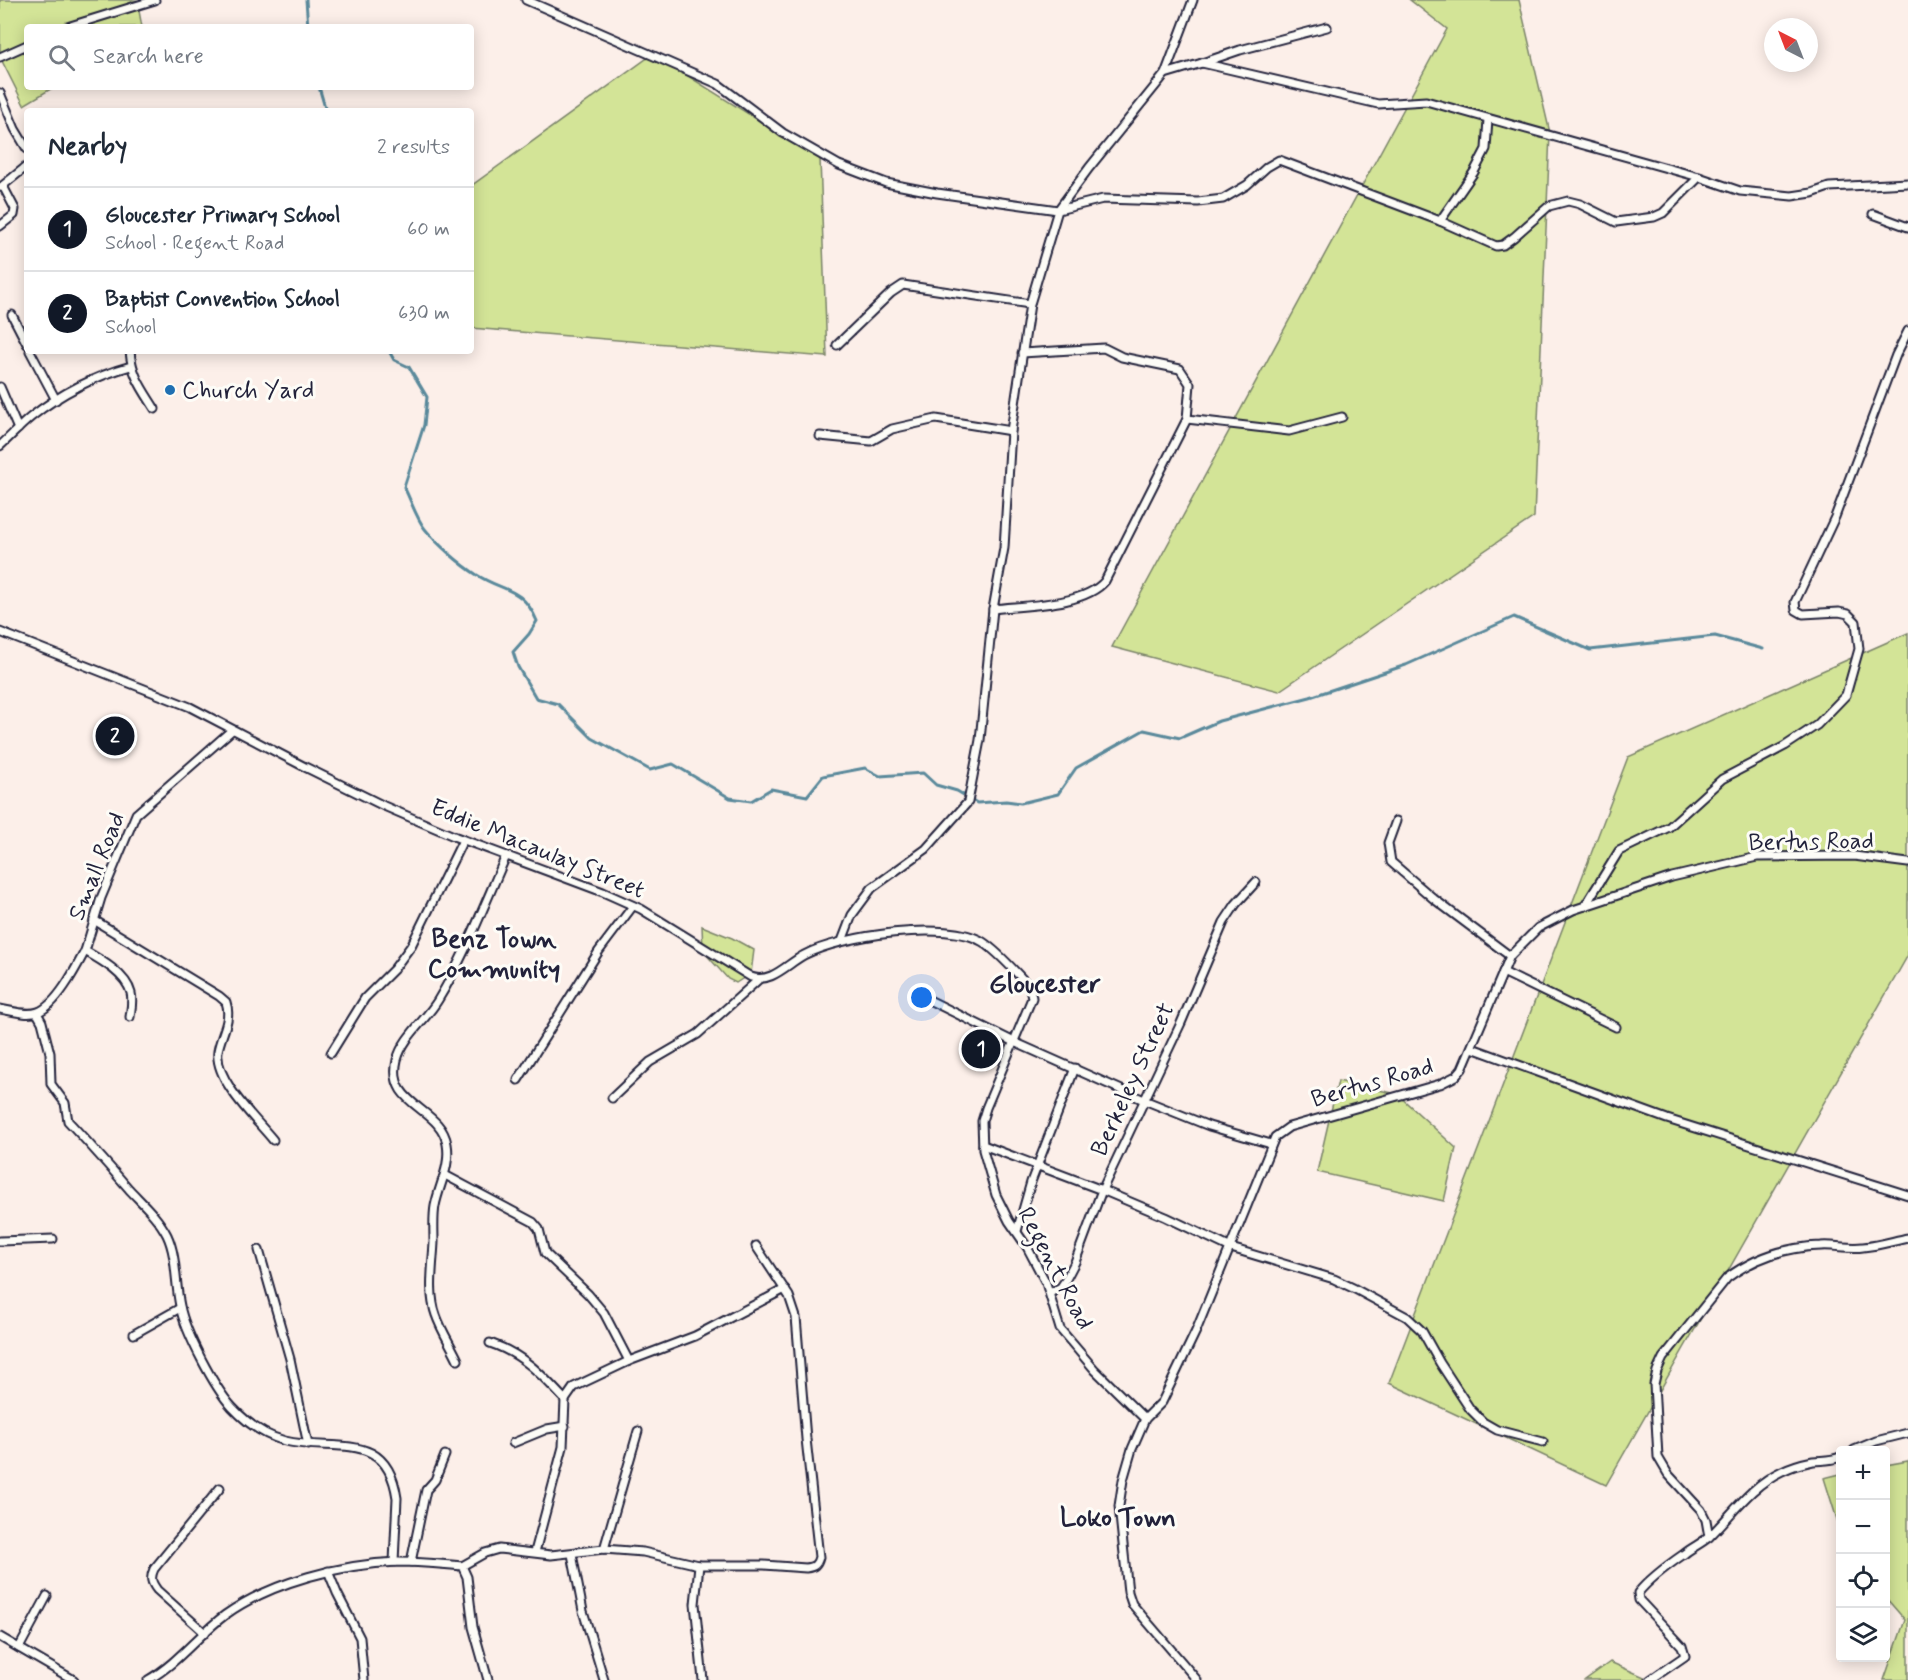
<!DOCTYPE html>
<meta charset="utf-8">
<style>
:root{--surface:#fff;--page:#f2f2f3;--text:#1f2937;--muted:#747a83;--line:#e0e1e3;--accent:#111827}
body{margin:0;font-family:Mynerve,sans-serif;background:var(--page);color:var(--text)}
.controls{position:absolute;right:18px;bottom:18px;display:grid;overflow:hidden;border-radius:6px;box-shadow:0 3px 15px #0003}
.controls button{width:54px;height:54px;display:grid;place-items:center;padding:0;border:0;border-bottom:2px solid var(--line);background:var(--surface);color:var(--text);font:30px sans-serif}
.compass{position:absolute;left:1764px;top:18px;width:54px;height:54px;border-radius:50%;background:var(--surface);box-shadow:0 3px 15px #0003;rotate:318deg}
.you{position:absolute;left:922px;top:998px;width:21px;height:21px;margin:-15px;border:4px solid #fff;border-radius:50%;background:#1a73e8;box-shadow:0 0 0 9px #1a73e833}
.badge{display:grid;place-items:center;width:39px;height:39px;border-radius:50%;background:var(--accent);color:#fff;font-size:20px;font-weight:700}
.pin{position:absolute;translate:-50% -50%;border:3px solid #fff;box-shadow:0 2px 6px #0006}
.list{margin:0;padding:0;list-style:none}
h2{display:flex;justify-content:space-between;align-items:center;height:78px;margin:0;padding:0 24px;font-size:26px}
h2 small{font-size:20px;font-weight:400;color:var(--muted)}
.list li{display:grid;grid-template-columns:39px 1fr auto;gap:18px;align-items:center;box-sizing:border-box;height:84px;padding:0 24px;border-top:2px solid var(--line)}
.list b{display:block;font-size:22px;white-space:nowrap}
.list p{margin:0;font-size:20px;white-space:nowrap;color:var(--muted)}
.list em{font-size:20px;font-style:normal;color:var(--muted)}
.icon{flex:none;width:33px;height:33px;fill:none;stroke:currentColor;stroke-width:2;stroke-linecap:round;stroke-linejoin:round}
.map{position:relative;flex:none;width:1908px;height:1680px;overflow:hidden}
.search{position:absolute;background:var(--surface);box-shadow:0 3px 15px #0003;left:24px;top:24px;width:450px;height:66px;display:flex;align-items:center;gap:15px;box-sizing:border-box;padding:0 21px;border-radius:6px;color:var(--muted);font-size:22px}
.panel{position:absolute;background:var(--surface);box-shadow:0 3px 15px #0003;left:24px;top:108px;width:450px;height:246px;border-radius:6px}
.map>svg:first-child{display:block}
.green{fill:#d3e497;stroke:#7a8369;stroke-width:1.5}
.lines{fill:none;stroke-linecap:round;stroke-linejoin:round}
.stream{stroke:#5a899b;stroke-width:3}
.street-casing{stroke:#22223b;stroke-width:11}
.street{stroke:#fdfcf7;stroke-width:7}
.poi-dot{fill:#1f6fb2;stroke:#fdfcf7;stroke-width:2}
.labels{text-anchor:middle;stroke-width:6;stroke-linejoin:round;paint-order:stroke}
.poi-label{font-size:24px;fill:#22223b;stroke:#fdfcf7;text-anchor:start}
.street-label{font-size:24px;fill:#22223b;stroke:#fdfcf7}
.neighbourhood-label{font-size:26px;font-weight:bold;fill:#22223b;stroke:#fdfcf7}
.quarter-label{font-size:27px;font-weight:bold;fill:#22223b;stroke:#fdfcf7}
</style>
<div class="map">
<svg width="1908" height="1680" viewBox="0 0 1908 1680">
<rect width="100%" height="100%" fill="#fcefe9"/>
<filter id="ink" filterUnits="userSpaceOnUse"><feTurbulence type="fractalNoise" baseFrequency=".0167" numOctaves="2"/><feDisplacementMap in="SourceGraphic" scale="12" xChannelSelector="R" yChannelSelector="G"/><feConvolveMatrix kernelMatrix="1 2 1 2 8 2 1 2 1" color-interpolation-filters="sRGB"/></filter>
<g filter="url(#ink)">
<!-- green -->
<g class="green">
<path d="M0 0H137L142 27H27V87H54L24 105 0 57Z"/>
<path d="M1410 0H1519L1550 133 1534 517 1279 691 1112 647 1447 29Z"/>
<path d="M653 54 820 159 827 357 471 328V186Z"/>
<path d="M1908 633V955L1606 1485 1389 1383 1628 757Z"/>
<path d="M702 926 732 938 754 950 751 973 736 983 728 979 703 951Z"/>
<path d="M1338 1081 1397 1094 1456 1148 1444 1201 1317 1172Z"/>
<path d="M1908 1461V1680H1884L1905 1620 1886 1598V1465Z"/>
<path d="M1840 1474V1529L1824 1478Z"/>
<path d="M1610 1662 1651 1680H1585Z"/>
</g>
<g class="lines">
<!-- stream -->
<g class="stream">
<path d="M306 0 308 27"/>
<path d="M319 87 326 111"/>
<path d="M389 351 394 360 409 367 427 397 424 425 404 487C411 500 416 518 425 529 437 544 460 564 477 575 503 592 522 586 537 621L529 634 513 652 518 667 536 698 558 704 592 738 650 770 673 764 730 798 751 801 771 789 807 796 823 776 865 768 880 776 923 773 936 785 957 791 977 803 1006 801 1021 803 1058 794 1076 768 1144 730 1180 738 1219 721 1310 697 1406 665 1514 617 1590 650 1715 636 1763 649"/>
</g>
<!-- street casing -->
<g class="street-casing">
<g id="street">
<path d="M526 0 718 84 783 133 839 165 886 183 937 193 1058 210 1103 199 1198 202 1223 199 1247 185 1267 167 1279 160 1440 221 1496 246 1503 245 1514 237 1549 206 1568 201 1580 204 1616 222 1654 217 1663 213 1699 177"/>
<path d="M67 27 155 0"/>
<path d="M0 57 27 45"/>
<path d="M1202 63 1240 50 1327 27"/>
<path d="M1165 74 1193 0"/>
<path d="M0 93 15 129 27 149"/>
<path d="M1 187 27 166"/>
<path d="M1873 214 1908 227"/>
<path d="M1440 221 1474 172 1486 149 1488 119"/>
<path d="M0 226 14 215 15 209 3 186"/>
<path d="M12 315 27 344"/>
<path d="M837 345 891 293 903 285 1030 304"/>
<path d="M30 351 56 400"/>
<path d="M130 351C132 376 142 388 155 409"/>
<path d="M0 387 18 429"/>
<path d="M1187 419 1289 431 1342 417"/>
<path d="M820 436 871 441 892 429 936 419 1011 431"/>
<path d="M0 446C11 436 20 426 31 417 60 394 95 376 131 366"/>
<path d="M993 609C1025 605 1084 606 1105 581L1187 419 1190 384 1180 369 1122 357 1104 348 1022 353"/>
<path d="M0 632 190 707 305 767 384 806 456 837 603 892 641 909 751 977C771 984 787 964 804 955 840 936 948 919 983 942 1001 954 1015 972 1030 987L1032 998 986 1108 982 1121 983 1150 996 1195 1009 1221 1027 1247 1046 1283 1060 1329 1095 1370 1145 1419"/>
<path d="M1396 821 1388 843 1391 862 1434 899 1510 956"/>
<path d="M1585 906 1619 851 1669 827 1722 779 1785 746 1817 725 1846 695 1859 649 1856 622 1848 614 1839 612 1803 614 1796 610 1795 602 1835 517 1896 355 1908 331"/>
<path d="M94 920 219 996 226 1002C232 1020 221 1034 218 1051 214 1080 256 1119 273 1140"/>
<path d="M842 941 852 915 872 888 926 849 968 802 980 740 993 609 1004 548 1011 431 1030 304 1058 210 1089 168 1165 74 1202 63 1378 104 1426 101 1699 177 1740 191 1792 196 1812 193 1829 187 1908 183"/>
<path d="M1503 972 1616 1027"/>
<path d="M923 997 1014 1042 1144 1100 1209 1126 1271 1144"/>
<path d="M0 1009C12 1011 27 1016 38 1012 57 1005 76 968 85 951"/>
<path d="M37 1013 42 1022 50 1053 51 1084 65 1103 68 1121C89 1143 109 1166 129 1189 142 1203 158 1217 167 1235 177 1256 175 1283 180 1306 185 1332 214 1387 232 1407 246 1422 265 1436 285 1441 334 1453 387 1428 397 1498L394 1562"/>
<path d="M130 1017C131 1009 133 1001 131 993 126 974 101 960 85 951L101 898 136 814 232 730"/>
<path d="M1472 1048 1667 1119 1908 1195"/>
<path d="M331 1053 365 998 394 969 411 946 463 840"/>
<path d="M518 1080 599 951 633 906"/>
<path d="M612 1098 650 1062 698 1034 758 980"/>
<path d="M983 1145 1102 1190 1166 1217 1231 1248 1334 1279 1355 1289 1407 1317 1422 1331 1440 1363 1470 1409 1483 1422 1497 1430 1543 1442"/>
<path d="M445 1175 533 1222 539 1229 545 1253 588 1294 604 1313 629 1361"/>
<path d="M1017 1231 1031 1182 1075 1068"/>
<path d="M0 1241 53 1239"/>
<path d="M259 1250 290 1359 308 1445"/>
<path d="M1050 1293 1061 1287 1065 1281 1075 1262 1102 1190 1181 1023 1224 922 1236 904 1256 882"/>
<path d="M134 1334 180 1308"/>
<path d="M490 1343C523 1354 542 1375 565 1400"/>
<path d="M458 1360C451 1345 441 1330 436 1315 428 1293 433 1265 434 1242 434 1231 433 1217 435 1206 439 1185 451 1166 447 1144 441 1107 386 1106 397 1060 403 1037 426 1020 438 1000 465 956 485 903 506 856"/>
<path d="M513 1443 547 1429 565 1426"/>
<path d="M1854 1450 1876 1441 1908 1433"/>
<path d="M1709 1537 1706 1520 1701 1510 1668 1474 1658 1457 1654 1384 1657 1371 1663 1358 1727 1278C1754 1258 1787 1247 1821 1246 1835 1245 1849 1249 1863 1247 1878 1246 1893 1241 1908 1238"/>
<path d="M604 1549 638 1431"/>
<path d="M535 1552 563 1447 565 1400 574 1387 629 1361 695 1336 785 1289"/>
<path d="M572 1554 583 1611 604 1680"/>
<path d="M411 1562 426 1490 435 1480 445 1455"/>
<path d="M699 1565 695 1604 703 1680"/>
<path d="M462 1566 485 1553 499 1549 551 1555 604 1549 643 1552 699 1565H764L806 1568C814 1567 817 1565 819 1557L806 1439 796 1317 789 1296 756 1246"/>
<path d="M328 1571 337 1593 360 1638 364 1680"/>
<path d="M205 1633 157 1590C151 1582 150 1578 154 1569L220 1488"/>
<path d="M0 1637 74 1680"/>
<path d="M19 1648 47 1596"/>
<path d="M148 1680C178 1663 198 1635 225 1615 271 1582 342 1564 398 1562 419 1562 441 1564 462 1566L467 1577 473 1627 488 1680"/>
<path d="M1197 1680 1132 1604 1128 1592 1119 1506 1123 1480 1132 1449 1145 1419 1162 1402 1196 1331 1275 1137 1289 1127 1440 1084 1456 1076 1462 1069 1510 956 1538 928 1573 910 1672 877 1757 857 1854 856 1908 863"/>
<path d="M1650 1680 1685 1656 1682 1646 1639 1600 1638 1593C1650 1578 1668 1565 1684 1554 1692 1547 1703 1543 1711 1535 1733 1513 1752 1485 1782 1471 1792 1466 1803 1463 1813 1461 1823 1460 1831 1461 1840 1457"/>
</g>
</g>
<!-- street -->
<use href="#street" class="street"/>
</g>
</g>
<!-- markers -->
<circle class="poi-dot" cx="170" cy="390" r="6"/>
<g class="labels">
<!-- poi labels -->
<g class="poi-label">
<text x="182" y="398">Church Yard</text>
</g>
<!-- street labels -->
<g class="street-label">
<text transform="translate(1811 841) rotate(-1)" y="8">Bertus Road</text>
<text transform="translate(538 848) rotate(22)" y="8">Eddie Macaulay Street</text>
<text transform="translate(96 866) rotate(-68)" y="8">Small Road</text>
<text transform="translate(1132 1079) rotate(-65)" y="8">Berkeley Street</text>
<text transform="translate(1372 1082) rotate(-16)" y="8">Bertus Road</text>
<text transform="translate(1056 1268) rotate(62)" y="8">Regent Road</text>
</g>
<!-- neighbourhood labels -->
<g class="neighbourhood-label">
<text x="494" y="947">Benz Town<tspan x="494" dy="30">Community</tspan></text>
<text x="1118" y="1526">Loko Town</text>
</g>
<!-- quarter labels -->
<g class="quarter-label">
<text x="1045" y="992">Gloucester</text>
</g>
</g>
</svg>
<div class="controls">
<button>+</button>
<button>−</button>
<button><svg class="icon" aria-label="locate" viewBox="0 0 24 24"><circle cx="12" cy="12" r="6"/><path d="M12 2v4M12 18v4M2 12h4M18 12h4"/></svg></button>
<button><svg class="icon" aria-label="layers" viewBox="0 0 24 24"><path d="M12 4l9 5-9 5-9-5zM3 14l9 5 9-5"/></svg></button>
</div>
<svg class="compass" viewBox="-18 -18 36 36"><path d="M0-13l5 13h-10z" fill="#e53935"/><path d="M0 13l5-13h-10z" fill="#747a83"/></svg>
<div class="you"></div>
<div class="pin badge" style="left:981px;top:1049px">1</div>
<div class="pin badge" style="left:115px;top:736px">2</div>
<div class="search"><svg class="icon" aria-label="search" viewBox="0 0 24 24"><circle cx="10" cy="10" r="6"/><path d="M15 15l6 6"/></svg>Search here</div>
<section class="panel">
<h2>Nearby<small>2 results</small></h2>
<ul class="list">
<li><span class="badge">1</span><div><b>Gloucester Primary School</b><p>School · Regent Road</p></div><em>60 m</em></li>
<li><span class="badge">2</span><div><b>Baptist Convention School</b><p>School</p></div><em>630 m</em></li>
</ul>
</section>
</div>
